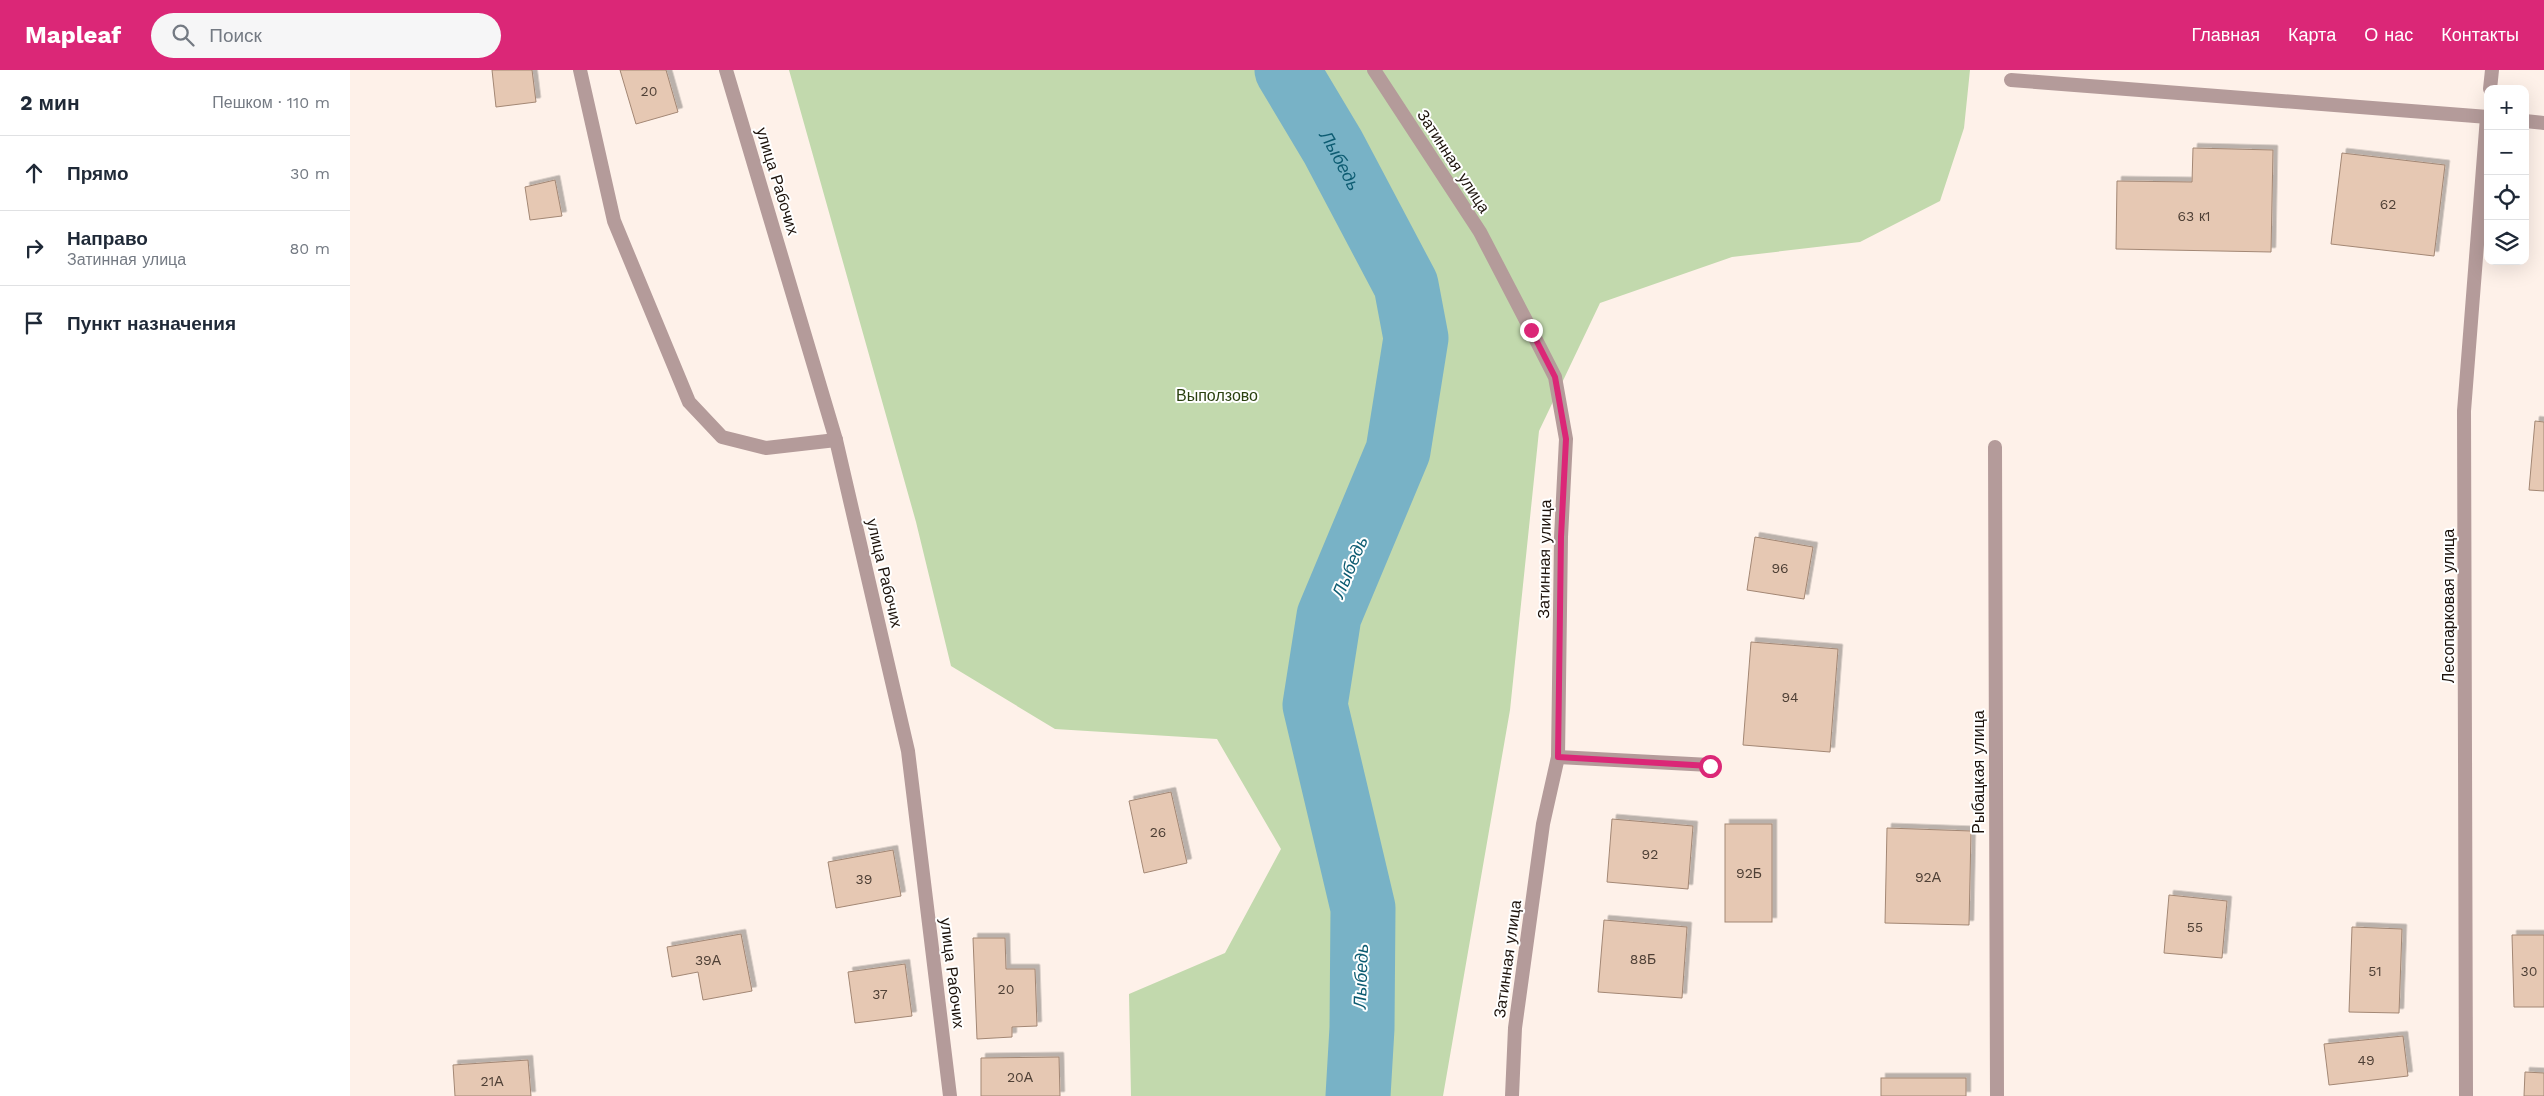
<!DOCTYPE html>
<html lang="ru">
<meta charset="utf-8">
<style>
:root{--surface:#fff;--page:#f6f6f7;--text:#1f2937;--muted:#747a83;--line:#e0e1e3;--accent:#db2777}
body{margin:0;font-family:"Work Sans",sans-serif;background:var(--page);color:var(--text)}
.controls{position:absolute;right:15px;top:15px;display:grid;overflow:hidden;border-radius:10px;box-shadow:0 5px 20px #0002}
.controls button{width:45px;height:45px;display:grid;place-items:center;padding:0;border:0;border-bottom:1px solid var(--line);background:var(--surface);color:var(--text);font:25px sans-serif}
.stop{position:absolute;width:15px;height:15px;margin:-11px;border:4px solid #db2777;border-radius:50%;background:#fff}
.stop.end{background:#db2777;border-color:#fff;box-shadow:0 1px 5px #0008}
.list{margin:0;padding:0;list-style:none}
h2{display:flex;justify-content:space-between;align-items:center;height:65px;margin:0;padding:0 20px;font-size:21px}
h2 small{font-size:16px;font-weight:400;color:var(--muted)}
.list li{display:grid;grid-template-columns:32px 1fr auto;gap:15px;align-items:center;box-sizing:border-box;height:75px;padding:0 20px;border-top:1px solid var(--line)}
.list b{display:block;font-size:19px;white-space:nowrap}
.list p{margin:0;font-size:16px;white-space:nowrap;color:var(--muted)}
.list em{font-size:16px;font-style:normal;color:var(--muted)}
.icon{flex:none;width:28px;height:28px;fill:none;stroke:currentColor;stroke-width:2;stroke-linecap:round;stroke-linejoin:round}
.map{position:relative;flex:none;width:2194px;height:1026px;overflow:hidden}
header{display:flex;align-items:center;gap:30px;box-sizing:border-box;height:70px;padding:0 25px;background:var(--accent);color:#fff}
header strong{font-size:24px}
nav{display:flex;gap:28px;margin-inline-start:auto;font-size:18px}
.search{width:350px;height:45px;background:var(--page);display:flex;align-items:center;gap:12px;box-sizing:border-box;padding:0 18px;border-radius:28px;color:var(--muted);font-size:19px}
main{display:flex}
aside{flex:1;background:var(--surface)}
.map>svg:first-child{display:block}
.green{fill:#c2d9ad}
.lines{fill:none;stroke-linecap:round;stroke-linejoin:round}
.river{stroke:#78b2c6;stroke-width:65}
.building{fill:#e6c8b3;stroke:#a38774;filter:url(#shadow)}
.service{stroke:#b49b9a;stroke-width:14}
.minor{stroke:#b49b9a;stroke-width:14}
.route{stroke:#db2777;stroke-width:6}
.labels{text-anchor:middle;stroke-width:4;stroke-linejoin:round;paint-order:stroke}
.number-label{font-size:14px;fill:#4f4036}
.street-label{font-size:16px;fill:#1d130c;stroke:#fff}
.park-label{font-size:16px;fill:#2b4110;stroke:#fff}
.water-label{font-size:18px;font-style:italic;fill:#0d5c72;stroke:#fff}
</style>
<header>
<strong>Mapleaf</strong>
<div class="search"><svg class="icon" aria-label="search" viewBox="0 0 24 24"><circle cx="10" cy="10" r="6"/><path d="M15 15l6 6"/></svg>Поиск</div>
<nav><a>Главная</a><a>Карта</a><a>О нас</a><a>Контакты</a></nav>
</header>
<main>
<aside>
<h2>2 мин<small>Пешком · 110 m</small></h2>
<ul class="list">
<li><svg class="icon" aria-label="ahead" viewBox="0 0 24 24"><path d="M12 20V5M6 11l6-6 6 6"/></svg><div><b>Прямо</b></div><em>30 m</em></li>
<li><svg class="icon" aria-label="right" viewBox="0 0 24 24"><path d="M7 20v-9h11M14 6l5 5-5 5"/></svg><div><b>Направо</b><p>Затинная улица</p></div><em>80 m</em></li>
<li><svg class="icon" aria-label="arrive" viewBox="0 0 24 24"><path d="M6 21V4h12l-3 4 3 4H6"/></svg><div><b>Пункт назначения</b></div></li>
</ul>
</aside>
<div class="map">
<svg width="2194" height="1026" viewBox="0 0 2194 1026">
<defs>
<filter id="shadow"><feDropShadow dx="4.5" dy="-4.5" stdDeviation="0" flood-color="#0004"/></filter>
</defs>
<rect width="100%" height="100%" fill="#fef1e9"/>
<!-- green -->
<path class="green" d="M439 0H1620L1614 58 1590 131 1510 172 1382 187 1250 233 1189 361 1160 640 1093 1026H781L779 924 875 883 931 779 867 669 705 659 601 596 566 452Z"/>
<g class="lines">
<!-- river -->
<path class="river" id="s1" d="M937 0 983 77 1056 215 1066 268 1048 381 979 546 965 635 1013 838 1012 958 1008 1026"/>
</g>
<!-- building -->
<g class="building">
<path d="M142 0H182L186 32 146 37Z"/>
<path d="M270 0H316L328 42 286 54Z"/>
<path d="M1843 78 1923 80 1921 182 1766 179 1767 111 1842 112Z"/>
<path d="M1992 83 2095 95 2084 186 1981 174Z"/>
<path d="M205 110 212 146 180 150 175 117Z"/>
<path d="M2185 351 2194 352V421L2179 420Z"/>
<path d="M1405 467 1463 477 1454 529 1397 520Z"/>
<path d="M1401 572 1488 579 1480 682 1393 675Z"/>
<path d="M821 722 837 793 794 803 779 731Z"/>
<path d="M1262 749 1343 756 1338 819 1257 812Z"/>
<rect x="1375" y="754" width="47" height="98"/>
<path d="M1537 758 1621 761 1619 855 1535 853Z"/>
<path d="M543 780 551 826 486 838 478 792Z"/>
<path d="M1819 825 1877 831 1872 888 1814 883Z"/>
<path d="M1254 850 1337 857 1332 928 1248 922Z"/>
<path d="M2002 857 2052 859 2049 943 1999 942Z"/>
<path d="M391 864 402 921 353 930 348 902 322 907 317 877Z"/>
<path d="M2162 865H2194V937H2164Z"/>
<path d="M623 868H655L656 899H685L687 956 662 957V967L627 969Z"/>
<path d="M555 894 562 946 505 953 498 902Z"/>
<path d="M2053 966 2058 1006 1979 1015 1974 974Z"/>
<path d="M709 987 710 1026H631V988Z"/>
<path d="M178 990 181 1026H105L103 995Z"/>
<path d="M2175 1002 2194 1003V1026H2174Z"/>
<rect x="1531" y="1008" width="85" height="18"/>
</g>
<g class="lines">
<!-- service -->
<g class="service">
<path d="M230 0 264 151 339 332 372 367 416 378 486 370"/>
<path d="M1661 10 2138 47"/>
<path d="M2140 19 2142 0"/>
<path d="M2175 51 2194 53"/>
<path d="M1208 687 1360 695"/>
</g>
<!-- minor -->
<g class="minor">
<path d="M376 0 486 370 558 681 600 1026"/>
<path d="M1024 0 1130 162 1181 260 1205 307 1216 369 1211 467 1208 687 1193 754 1165 958 1162 1026"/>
<path d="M1645 377 1647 1026"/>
<path d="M2116 1026 2114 341 2137 47"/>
</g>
</g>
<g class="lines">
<!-- route -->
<path class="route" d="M1181 260 1205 307 1216 369 1211 467 1208 687 1360 696"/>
</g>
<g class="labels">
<!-- number labels -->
<g class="number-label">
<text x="299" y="26">20</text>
<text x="2038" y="139">62</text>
<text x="1844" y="151">63 к1</text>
<text x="1430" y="503">96</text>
<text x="1440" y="632">94</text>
<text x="808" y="767">26</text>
<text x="1300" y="789">92</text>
<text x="1399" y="808">92Б</text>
<text x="1578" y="812">92А</text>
<text x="514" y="814">39</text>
<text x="1845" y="862">55</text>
<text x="1293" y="894">88Б</text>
<text x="358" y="895">39А</text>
<text x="2025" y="906">51</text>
<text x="2179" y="906">30</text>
<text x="656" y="924">20</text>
<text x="530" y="929">37</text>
<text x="2016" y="995">49</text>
<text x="670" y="1012">20А</text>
<text x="142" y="1016">21А</text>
</g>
<!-- street labels -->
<g class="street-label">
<text transform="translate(1104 91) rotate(57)" y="6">Затинная улица</text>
<text transform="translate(428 111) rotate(73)" y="6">улица Рабочих</text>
<text transform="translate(1194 489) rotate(-89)" y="6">Затинная улица</text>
<text transform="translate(535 503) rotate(77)" y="6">улица Рабочих</text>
<text transform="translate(2098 536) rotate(-90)" y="6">Лесопарковая улица</text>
<text transform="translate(1628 702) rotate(-90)" y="6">Рыбацкая улица</text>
<text transform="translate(1157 889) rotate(-82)" y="6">Затинная улица</text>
<text transform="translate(603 903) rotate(83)" y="6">улица Рабочих</text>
</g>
<!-- park labels -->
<g class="park-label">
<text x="867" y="331">Выползово</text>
</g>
<!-- water labels -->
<g class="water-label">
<text dy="6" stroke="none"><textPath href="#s1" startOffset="105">Лыбедь</textPath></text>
<text transform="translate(1000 497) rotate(-67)" y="6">Лыбедь</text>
<text transform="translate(1011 906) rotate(-88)" y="6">Лыбедь</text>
</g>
</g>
</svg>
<div class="controls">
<button>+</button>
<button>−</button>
<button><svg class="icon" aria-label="locate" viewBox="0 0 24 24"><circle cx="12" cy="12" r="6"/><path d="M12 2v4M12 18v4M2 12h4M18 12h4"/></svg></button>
<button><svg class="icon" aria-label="layers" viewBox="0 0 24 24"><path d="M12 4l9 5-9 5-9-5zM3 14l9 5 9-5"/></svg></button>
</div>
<div class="stop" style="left:1360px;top:696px"></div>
<div class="stop end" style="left:1181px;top:260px"></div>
</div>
</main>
